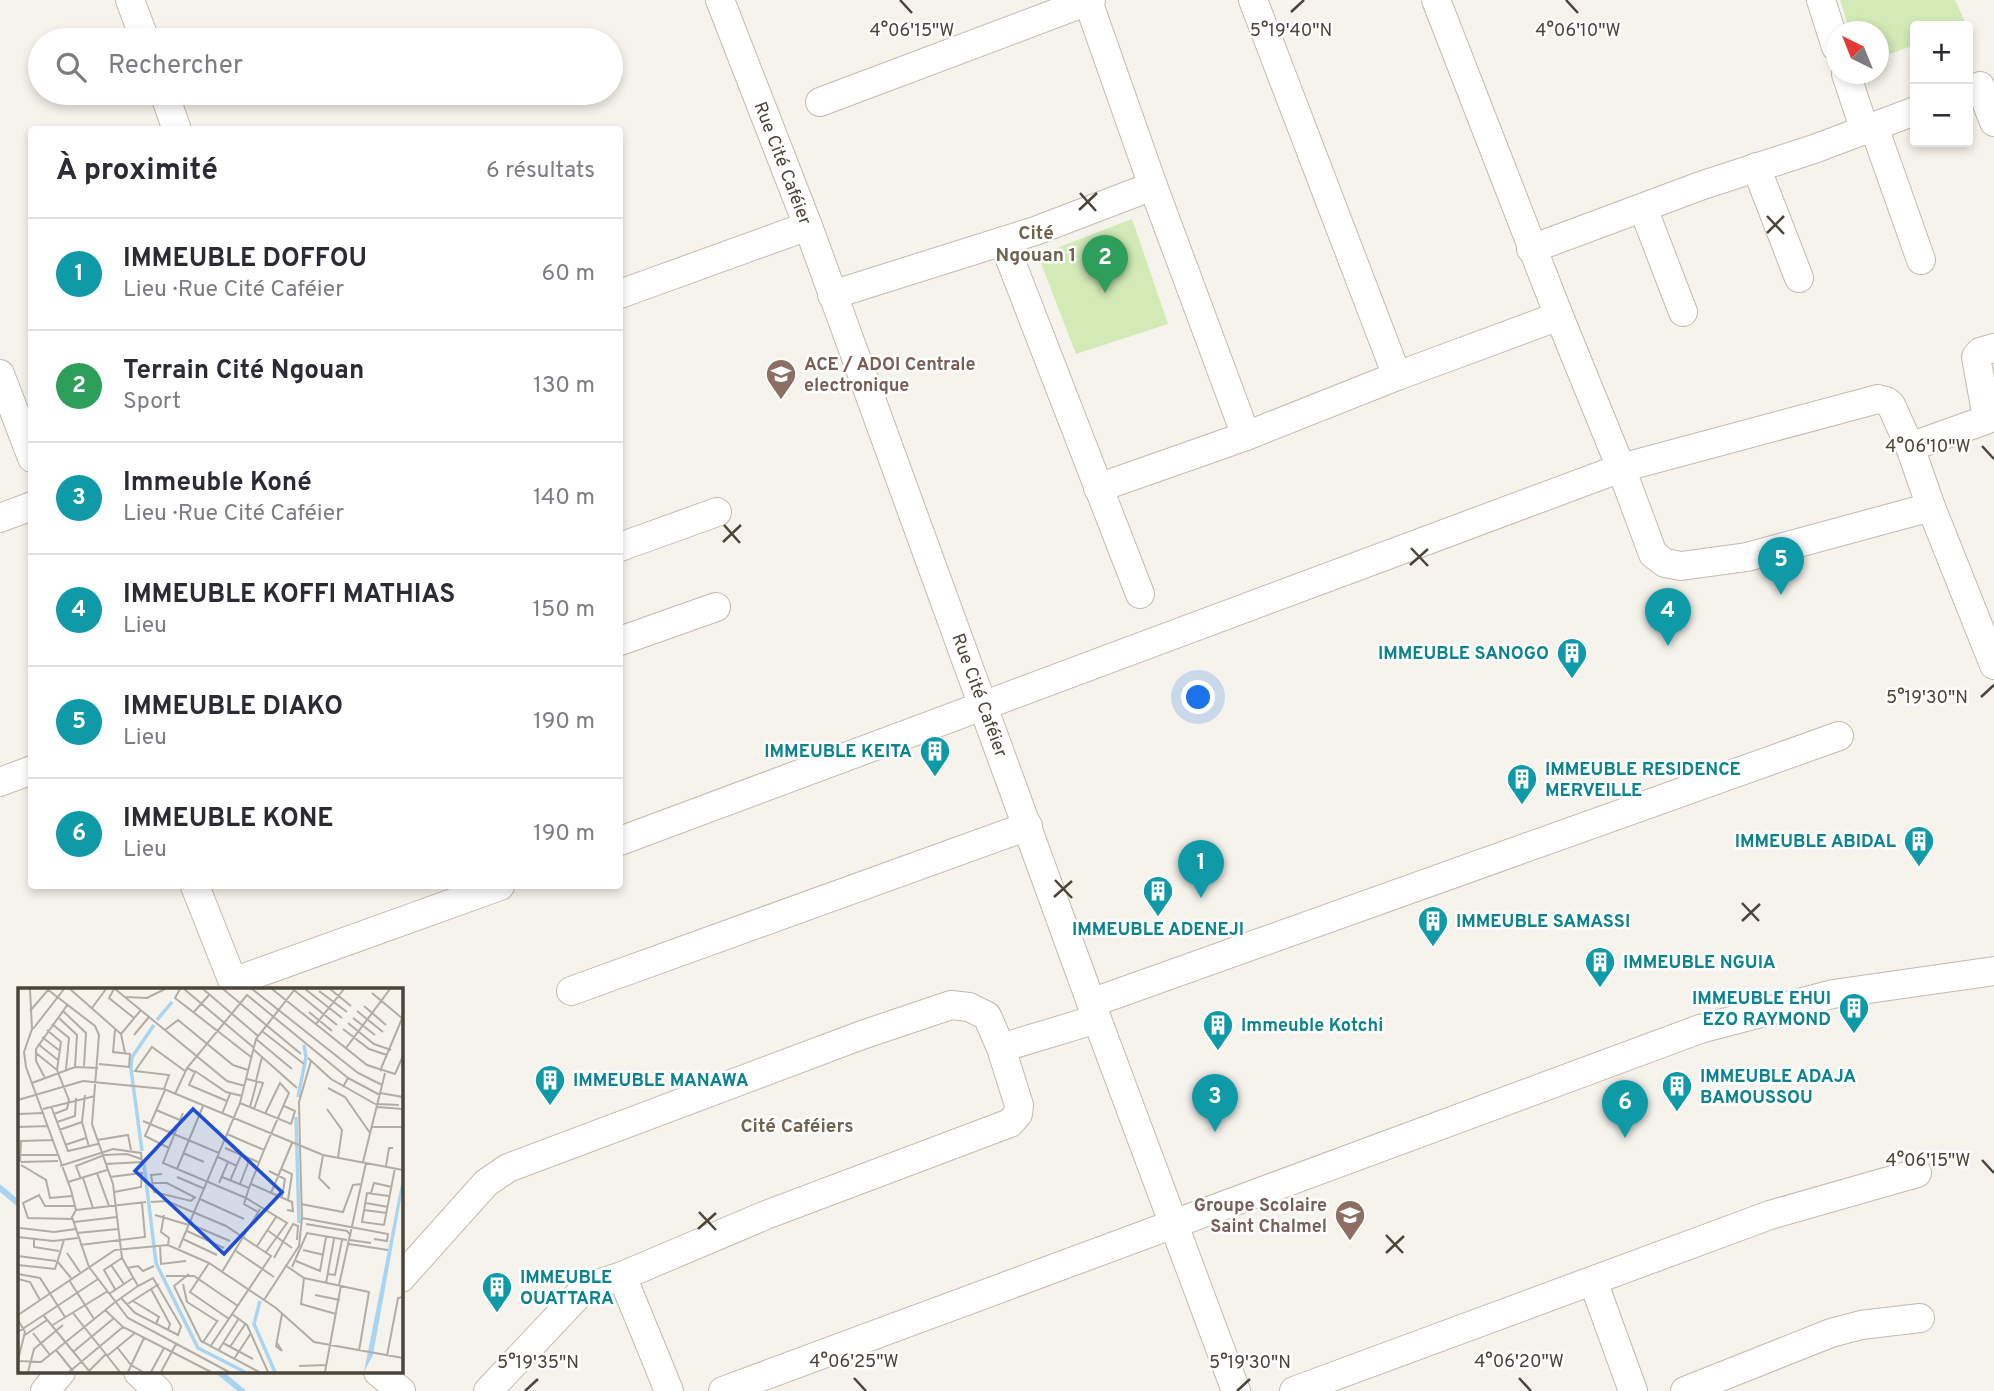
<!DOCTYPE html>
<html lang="fr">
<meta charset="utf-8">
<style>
:root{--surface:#fff;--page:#f2f2f3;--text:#2b2b33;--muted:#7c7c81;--line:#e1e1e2;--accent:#d93025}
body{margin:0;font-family:Overpass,sans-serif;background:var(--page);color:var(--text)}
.controls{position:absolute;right:21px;top:21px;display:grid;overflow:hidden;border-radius:7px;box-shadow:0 4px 10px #0003}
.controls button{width:63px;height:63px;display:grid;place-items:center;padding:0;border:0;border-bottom:2px solid var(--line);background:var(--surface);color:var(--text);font:35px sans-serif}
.compass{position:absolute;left:1826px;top:21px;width:63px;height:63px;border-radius:50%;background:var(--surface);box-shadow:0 4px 10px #0003;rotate:317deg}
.you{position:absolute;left:1199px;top:698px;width:24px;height:24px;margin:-18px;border:5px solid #fff;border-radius:50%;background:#1a73e8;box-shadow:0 0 0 10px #1a73e833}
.badge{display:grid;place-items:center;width:46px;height:46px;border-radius:50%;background:var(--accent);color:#fff;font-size:23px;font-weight:700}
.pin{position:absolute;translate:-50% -58px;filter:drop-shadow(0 2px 4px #0008)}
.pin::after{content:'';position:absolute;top:37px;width:24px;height:21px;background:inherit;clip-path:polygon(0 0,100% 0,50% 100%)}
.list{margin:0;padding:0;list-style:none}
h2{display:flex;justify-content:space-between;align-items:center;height:91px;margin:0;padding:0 28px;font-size:30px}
h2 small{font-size:23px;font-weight:400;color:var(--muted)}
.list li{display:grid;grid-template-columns:46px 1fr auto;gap:21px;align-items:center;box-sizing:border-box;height:112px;padding:0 28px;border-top:2px solid var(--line)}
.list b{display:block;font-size:26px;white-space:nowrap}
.list p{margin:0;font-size:23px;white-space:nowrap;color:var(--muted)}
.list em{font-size:23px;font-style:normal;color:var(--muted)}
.icon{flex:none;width:38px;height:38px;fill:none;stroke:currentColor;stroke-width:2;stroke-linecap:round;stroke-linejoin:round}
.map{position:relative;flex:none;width:1994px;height:1391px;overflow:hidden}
.search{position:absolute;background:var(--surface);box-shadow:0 4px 10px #0003;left:28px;top:28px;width:595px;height:77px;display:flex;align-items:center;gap:18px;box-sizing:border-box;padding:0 24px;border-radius:38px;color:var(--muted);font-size:26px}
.panel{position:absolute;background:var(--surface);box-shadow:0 4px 10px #0003;left:28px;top:126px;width:595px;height:763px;border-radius:7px}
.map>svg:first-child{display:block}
.green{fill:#d2eab5}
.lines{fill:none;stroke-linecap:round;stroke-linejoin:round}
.stream{stroke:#a9d4f2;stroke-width:6}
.minor-casing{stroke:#c2bbae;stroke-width:30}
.minor{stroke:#fff;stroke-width:28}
.ticks{fill:none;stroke:#4b4439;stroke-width:2.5}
.labels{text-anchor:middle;stroke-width:5;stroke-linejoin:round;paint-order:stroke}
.street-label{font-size:18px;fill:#4b4439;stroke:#fff}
.education-label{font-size:18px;font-weight:bold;fill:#785e54;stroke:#fff;text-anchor:start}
.culture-label{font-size:18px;font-weight:bold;fill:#0d838f;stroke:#fff;text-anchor:start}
.neighbourhood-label{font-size:19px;font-weight:bold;fill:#6e6250;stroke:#fff}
.inset-river{fill:none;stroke:#a9d4f2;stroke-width:3.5}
.inset-road{fill:none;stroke:#b2ada4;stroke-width:2}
.view{fill:#1d4ed8;fill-opacity:0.15;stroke:#1d4ed8;stroke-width:3.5}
.inset-edge{fill:none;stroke:#4b4439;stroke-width:3.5}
.ticks-label{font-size:18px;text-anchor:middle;fill:#4b4439;stroke:#fff;stroke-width:5;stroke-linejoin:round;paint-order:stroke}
</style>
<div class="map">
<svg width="1994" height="1391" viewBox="0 0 1994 1391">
<rect width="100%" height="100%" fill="#f6f3ec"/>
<!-- green -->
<g class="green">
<path d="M1840 0H1955L1967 26H1915V45L1879 58 1878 32 1850 31Z"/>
<path d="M1132 219 1168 324 1076 354 1041 263 1044 253Z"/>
</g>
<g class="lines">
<!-- stream -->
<g class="stream">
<path d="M0 1188 19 1204"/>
<path d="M219 1372 242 1391"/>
</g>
<!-- minor casing -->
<g class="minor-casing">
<g id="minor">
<path d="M130 0 145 40"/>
<path d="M720 0 808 226 1097 1019 1236 1391"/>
<path d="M1253 0 1397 376"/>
<path d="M1821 0 1836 47"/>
<path d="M1088 1 1153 186 1246 436"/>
<path d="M1846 74 1865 131"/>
<path d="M1980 86 1994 122"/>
<path d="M164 93 177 130"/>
<path d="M820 102 1091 0"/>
<path d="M1874 127 1921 260"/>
<path d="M1756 167 1799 278"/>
<path d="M1643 208 1683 312"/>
<path d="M1003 241 1140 594"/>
<path d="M1531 249 1703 185 1814 149 1915 111"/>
<path d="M620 294 808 226"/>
<path d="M832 295 1035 231 1153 186"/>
<path d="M1559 316 1621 468 1653 554 1665 563 1681 566 1747 557 1931 507"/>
<path d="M0 374 32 458"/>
<path d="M1987 418 1976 357 1980 352 1994 348"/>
<path d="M1910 447 1994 417"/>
<path d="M1098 488 1246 436 1397 376 1559 316 1436 0"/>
<path d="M0 518 32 506"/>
<path d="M620 547 717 512"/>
<path d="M620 641 716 607"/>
<path d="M0 782 32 770"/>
<path d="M620 841 1621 468 1878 399 1886 401 1891 405 1910 447 1931 507 1994 665"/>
<path d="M195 886 233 982 500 886"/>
<path d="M571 991 1028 826"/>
<path d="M1091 1003 1839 736"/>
<path d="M622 1276 669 1391"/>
<path d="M401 1278 486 1183 508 1168 862 1035 951 1005 969 1007 987 1016 1001 1048 1097 1019"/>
<path d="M1593 1281 1633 1391"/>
<path d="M138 1372 158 1391"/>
<path d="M378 1372 401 1391"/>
<path d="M45 1391 61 1372"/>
<path d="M488 1391 585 1288 622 1276 766 1215 1010 1123 1018 1114 1019 1105 1001 1048"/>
<path d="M723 1391 1700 1029 1833 994 1994 971"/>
<path d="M1294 1391 1770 1215 1917 1173"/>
<path d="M1685 1391 1831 1333 1861 1325 1920 1318"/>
</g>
</g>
<!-- minor -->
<use href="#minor" class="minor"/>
</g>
<!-- ticks -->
<path class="ticks" d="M900 0 912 13M1566 0 1578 13M1291 12 1304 0M1080 193 1096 211M1079 210 1097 193M1767 216 1784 234M1767 233 1784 216M1982 446 1994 459M724 525 740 543M723 542 741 525M1411 548 1428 566M1410 565 1428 549M1981 697 1994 685M1055 880 1072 898M1054 897 1072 881M1742 903 1759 921M1742 921 1760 904M1982 1160 1994 1173M699 1212 716 1230M698 1229 716 1213M1386 1235 1403 1253M1386 1253 1404 1236M854 1378 866 1391M1519 1378 1531 1391M525 1391 538 1379M1237 1391 1250 1379"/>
<!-- icons -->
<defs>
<g id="school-pin" transform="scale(1.575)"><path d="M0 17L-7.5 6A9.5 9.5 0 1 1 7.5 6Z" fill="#8d6e63" stroke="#fff"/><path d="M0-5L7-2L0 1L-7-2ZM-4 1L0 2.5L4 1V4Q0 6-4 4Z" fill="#fff"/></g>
<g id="building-pin" transform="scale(1.575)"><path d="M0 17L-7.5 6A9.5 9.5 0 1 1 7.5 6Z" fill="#0f9aa8" stroke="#fff"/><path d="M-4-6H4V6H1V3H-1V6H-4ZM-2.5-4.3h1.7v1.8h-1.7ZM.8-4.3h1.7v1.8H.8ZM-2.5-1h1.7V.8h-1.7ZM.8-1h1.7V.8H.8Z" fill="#fff"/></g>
</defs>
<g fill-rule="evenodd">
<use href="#school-pin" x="781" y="374"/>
<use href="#building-pin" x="1572" y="653"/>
<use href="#building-pin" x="935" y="751"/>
<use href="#building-pin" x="1522" y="779"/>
<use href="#building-pin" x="1919" y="841"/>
<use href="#building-pin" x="1158" y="891"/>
<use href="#building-pin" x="1433" y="921"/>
<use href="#building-pin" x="1600" y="962"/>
<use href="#building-pin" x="1854" y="1008"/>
<use href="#building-pin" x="1218" y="1025"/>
<use href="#building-pin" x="550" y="1080"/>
<use href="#building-pin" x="1677" y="1086"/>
<use href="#school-pin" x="1350" y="1215"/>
<use href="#building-pin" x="497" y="1287"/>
</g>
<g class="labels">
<!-- street labels -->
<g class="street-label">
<text transform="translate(783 163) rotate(69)" y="6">Rue Cité Caféier</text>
<text transform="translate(980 695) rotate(70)" y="6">Rue Cité Caféier</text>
</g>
<!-- education labels -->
<g class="education-label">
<text x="804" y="370">ACE / ADOI Centrale<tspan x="804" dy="21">electronique</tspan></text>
<text x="1327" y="1211" text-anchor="end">Groupe Scolaire<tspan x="1327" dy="21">Saint Chalmel</tspan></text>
</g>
<!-- culture labels -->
<g class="culture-label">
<text x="1549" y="659" text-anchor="end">IMMEUBLE SANOGO</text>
<text x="912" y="757" text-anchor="end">IMMEUBLE KEITA</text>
<text x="1545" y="775">IMMEUBLE RESIDENCE<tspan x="1545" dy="21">MERVEILLE</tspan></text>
<text x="1896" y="847" text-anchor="end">IMMEUBLE ABIDAL</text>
<text x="1456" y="927">IMMEUBLE SAMASSI</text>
<text x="1158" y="935" text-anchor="middle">IMMEUBLE ADENEJI</text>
<text x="1623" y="968">IMMEUBLE NGUIA</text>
<text x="1831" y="1004" text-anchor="end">IMMEUBLE EHUI<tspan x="1831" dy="21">EZO RAYMOND</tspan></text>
<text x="1241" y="1031">Immeuble Kotchi</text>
<text x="1700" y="1082">IMMEUBLE ADAJA<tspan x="1700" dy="21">BAMOUSSOU</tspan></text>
<text x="573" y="1086">IMMEUBLE MANAWA</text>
<text x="520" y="1283">IMMEUBLE<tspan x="520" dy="21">OUATTARA</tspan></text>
</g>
<!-- neighbourhood labels -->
<g class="neighbourhood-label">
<text x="1036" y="239">Cité<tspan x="1036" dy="22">Ngouan 1</tspan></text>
<text x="797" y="1132">Cité Caféiers</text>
</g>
</g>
<!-- overview -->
<g transform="translate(18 988)">
<rect width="385" height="385" fill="#f6f3ec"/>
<path d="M385 186V200L355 367 346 384Z" fill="#a9d4f2"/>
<path class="inset-river" d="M139 32 154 14M280 109 288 69 286 57M278 129 281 235M124 163 113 81 114 69 136 37M126 176 138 275 159 318 180 360 227 384M242 313 236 336 257 384"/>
<path class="inset-road" d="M12 1 14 41 6 64 8 79 53 202 58 222 54 229 71 279 110 330 211 384M29 1 77 38 81 47 74 136 95 196 104 270 120 298M52 1 103 46 107 65M96 1 91 10 116 30M97 1 209 93 227 98M162 1 157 10 233 69M166 1 235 59M185 1 240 48M205 1 283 66M234 1 340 85 364 97M254 1 349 77 377 86 385 68M287 1 324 30M312 1 333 18M276 2 319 37M301 3 329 24M354 5 385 31M107 9 129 10 147 1M346 18 368 37M74 20 88 1M12 23 30 2M45 23 68 45 66 78M339 23 365 44M291 24 314 43M175 25 191 7M40 29 59 47 57 79M335 30 357 47M330 35 356 56 373 62M34 36 51 50 48 82M298 36 326 1M15 41 46 1M325 41 351 61 369 67M29 42 43 54 39 82 51 112 49 121 36 126M147 42 160 32 215 77 230 82M244 43 286 76M103 46 123 22M116 47 131 29M24 49 42 63M238 51 274 81M20 56 40 72M328 60 372 1M235 61 244 69 238 93M18 65 39 82M244 69 279 100M290 70 313 91 359 117M81 76 111 79 112 66 95 64 97 42M169 80 177 84 171 97 209 113M177 83 208 104 224 108M362 83 385 28M27 90 18 73V61L50 16M330 90 362 107M229 91 245 95 236 121M14 95 57 79 80 80M310 100 327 109 352 145M146 101 151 87 117 83 134 59 167 83M147 102 127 148 151 160M362 105 385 109M157 106 169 80 229 7 330 90 325 99M67 107 64 134 71 159M0 112 65 93 146 101 305 167 385 182M222 115 273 136 277 123 266 118M360 116 381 117M33 118 50 163 80 156M232 119 239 93M359 119 385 121M25 121 77 108M309 121 324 142 320 170M138 122 162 132M165 125 145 175 228 210 269 235 248 264M0 126 26 125M204 126 212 106M125 133 201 165M39 134 57 128 58 110M0 139 30 138M354 139H385M41 142 64 134M209 146 246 162 271 105 262 95 247 126M79 152 110 147 113 162M47 157 68 150M282 159 281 114 293 73M282 159 284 230M207 160 240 174M165 165 186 174M2 167H39M305 167 301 190 312 201M200 169 219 178M2 174 3 153 35 152M3 174 40 173M345 174 367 85M3 177 28 192 32 210 54 208M42 178 95 161 123 165 124 174 87 176M368 178 371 160H375M159 181 185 118M263 181 274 186 270 212M251 183 267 191 264 209M79 185 91 218M144 186 133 187 136 204 173 213 176 210M92 189 124 185 123 199 96 204M159 189 187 201M204 189 231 200 246 162M65 190 75 220M63 191 58 178 86 167 109 166 123 171M212 193 223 167M50 194 89 182M135 195H149L178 210M201 195 210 174M222 196 232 170M233 196 274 214 275 223 269 222M231 200 226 216 240 224M253 205 274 155M353 205 356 195 374 199M371 208 349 205 344 234 366 237 377 180M182 211 226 231M133 214 149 213 208 238 253 268 192 359M348 215 370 219M283 216 325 224 335 197 344 196M58 222 128 214M346 222 369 225M137 227 171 237M146 227 143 244 151 250 150 257M55 231 10 230 5 215 21 207 27 218H56M56 234 99 229M172 236 212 253M288 236 329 243 333 248M2 240 36 244 58 241M249 242 274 260M169 243 206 260M59 245 100 241M0 249 35 253 60 250M16 250V259L41 263M165 251 199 267M332 252 353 255M331 256 370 262M62 257 127 249 124 215M142 257 143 276 168 273M239 258 258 229M161 260 222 115 238 51 277 1M285 262 306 267M218 263 256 289M49 265 62 284M0 268 38 273M256 270 275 236 280 238 279 252M39 273 53 290M278 273 302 283 308 249M191 275 172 304 211 331M0 277 37 281 46 252M93 277 106 296M267 277 286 290 351 304 341 363M274 279 289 245 329 252M109 280 120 278 125 283 136 278M204 284 242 221M0 286 22 290 47 329M171 286 156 298 183 353 241 384M310 286 317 287 324 252M148 288H176L220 318M286 290 283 316 318 326M0 291 12 294 22 312M51 292 76 331M308 295 316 251M165 296 169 314 199 333M321 297 348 175M97 301 86 282 104 270M133 301 152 336 150 342M91 306 115 290M297 307 322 312M246 312 281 258 284 230 370 246 369 253 356 251M115 313 141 329 138 336M108 317 141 296M87 322 105 339 193 384M55 325 102 384M214 326 229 337 250 384M0 327 97 262 150 257 191 275 258 320 296 354 385 370M26 328 72 384M0 332 7 344 0 372M33 338 90 303M0 344 80 291M15 345 32 367M7 347 29 332M185 354 200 332M205 355 235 371M259 355 264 363 258 358 264 326M99 359 113 377 125 384M212 359 228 335M38 362 55 383M200 363 221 330M55 364 95 331M89 368 117 345M369 368 380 310 385 309M216 371 233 345M0 373 23 374 96 315 103 310 120 298 135 290 163 338 160 347 117 325 103 310M281 378 309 377M71 383 88 366M10 384 16 361 45 337M51 384 105 339M110 384 126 350M133 384 146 360M143 384 158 356M307 384 323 297"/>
<path class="view" d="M175 121 264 204 206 266 117 183Z"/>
<rect width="385" height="385" class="inset-edge"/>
</g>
<g class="ticks-label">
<text x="1291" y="36">5°19'40"N</text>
<text x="912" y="36">4°06'15"W</text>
<text x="1578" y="36">4°06'10"W</text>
<text x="1928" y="452">4°06'10"W</text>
<text x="1927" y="703">5°19'30"N</text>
<text x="1928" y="1166">4°06'15"W</text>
<text x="854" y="1367">4°06'25"W</text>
<text x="1519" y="1367">4°06'20"W</text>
<text x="538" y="1368">5°19'35"N</text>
<text x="1250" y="1368">5°19'30"N</text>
</g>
</svg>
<div class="controls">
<button>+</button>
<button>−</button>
</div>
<svg class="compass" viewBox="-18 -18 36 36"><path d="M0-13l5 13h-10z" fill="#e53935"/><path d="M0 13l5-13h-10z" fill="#7c7c81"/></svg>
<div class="you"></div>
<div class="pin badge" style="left:1201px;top:898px;background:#0f9aa8">1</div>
<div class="pin badge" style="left:1105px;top:293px;background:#2e9e5b">2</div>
<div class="pin badge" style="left:1215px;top:1132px;background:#0f9aa8">3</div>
<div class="pin badge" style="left:1668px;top:646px;background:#0f9aa8">4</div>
<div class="pin badge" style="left:1781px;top:595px;background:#0f9aa8">5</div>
<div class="pin badge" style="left:1625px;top:1138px;background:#0f9aa8">6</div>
<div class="search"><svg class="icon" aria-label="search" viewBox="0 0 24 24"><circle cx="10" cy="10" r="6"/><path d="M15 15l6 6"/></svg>Rechercher</div>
<section class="panel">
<h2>À proximité<small>6 résultats</small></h2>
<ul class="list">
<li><span class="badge" style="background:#0f9aa8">1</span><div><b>IMMEUBLE DOFFOU</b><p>Lieu · Rue Cité Caféier</p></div><em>60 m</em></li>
<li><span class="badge" style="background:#2e9e5b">2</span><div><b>Terrain Cité Ngouan</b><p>Sport</p></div><em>130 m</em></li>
<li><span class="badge" style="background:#0f9aa8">3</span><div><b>Immeuble Koné</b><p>Lieu · Rue Cité Caféier</p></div><em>140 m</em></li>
<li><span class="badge" style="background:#0f9aa8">4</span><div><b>IMMEUBLE KOFFI MATHIAS</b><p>Lieu</p></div><em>150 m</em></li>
<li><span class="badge" style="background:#0f9aa8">5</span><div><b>IMMEUBLE DIAKO</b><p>Lieu</p></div><em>190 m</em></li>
<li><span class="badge" style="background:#0f9aa8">6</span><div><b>IMMEUBLE KONE</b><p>Lieu</p></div><em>190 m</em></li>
</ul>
</section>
</div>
